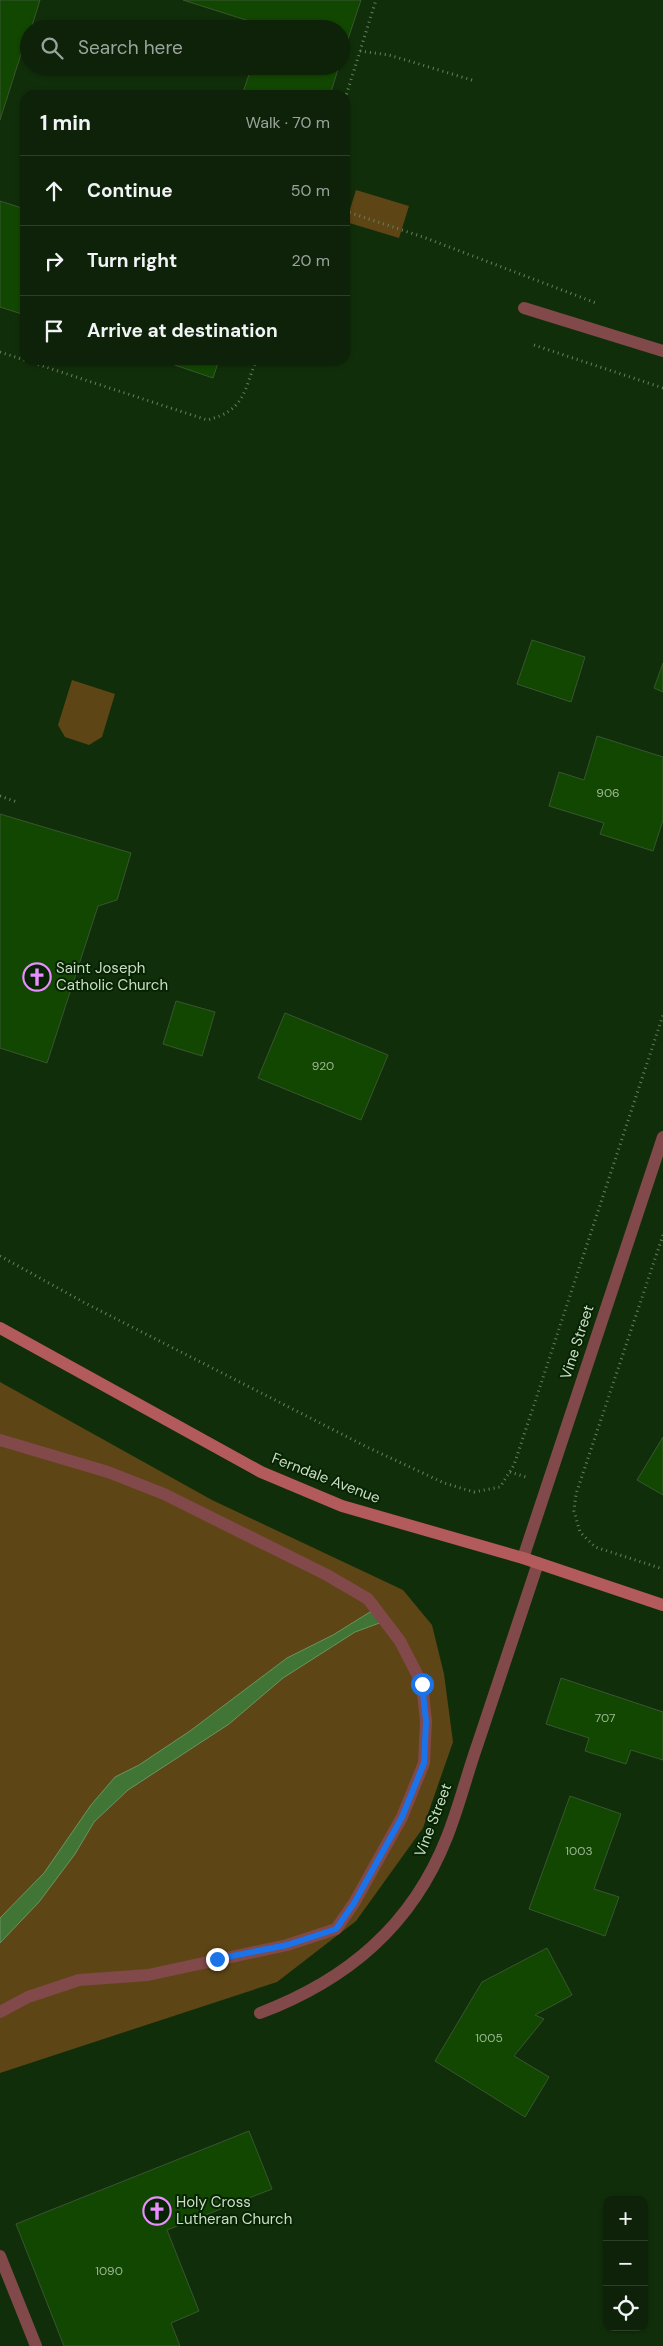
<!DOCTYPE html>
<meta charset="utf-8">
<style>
:root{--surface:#0d2208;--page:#1b2f16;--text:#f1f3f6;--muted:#9aa49c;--line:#2d3f29}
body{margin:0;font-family:"DM Sans",sans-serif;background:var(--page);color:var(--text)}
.controls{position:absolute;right:15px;bottom:15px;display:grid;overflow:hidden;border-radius:10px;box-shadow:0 1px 4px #0004}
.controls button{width:45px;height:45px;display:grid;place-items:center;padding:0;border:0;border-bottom:1px solid var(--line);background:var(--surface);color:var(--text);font:25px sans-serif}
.stop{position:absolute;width:15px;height:15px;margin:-11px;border:4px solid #1a73e8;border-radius:50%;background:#fff}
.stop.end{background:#1a73e8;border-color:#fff;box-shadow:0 1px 5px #0008}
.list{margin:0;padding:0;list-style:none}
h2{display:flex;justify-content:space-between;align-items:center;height:65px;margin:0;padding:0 20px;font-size:21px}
h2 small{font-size:16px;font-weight:400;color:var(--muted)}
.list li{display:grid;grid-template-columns:32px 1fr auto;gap:15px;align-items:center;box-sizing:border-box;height:70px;padding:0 20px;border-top:1px solid var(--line)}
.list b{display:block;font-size:19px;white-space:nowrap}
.list em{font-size:16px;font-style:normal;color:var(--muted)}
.icon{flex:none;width:28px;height:28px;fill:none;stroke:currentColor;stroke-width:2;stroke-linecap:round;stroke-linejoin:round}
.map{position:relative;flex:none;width:663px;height:2346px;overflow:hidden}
.search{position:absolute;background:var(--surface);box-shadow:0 1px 4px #0004;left:20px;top:20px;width:330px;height:55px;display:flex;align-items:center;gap:12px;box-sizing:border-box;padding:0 18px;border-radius:28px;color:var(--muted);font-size:19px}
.panel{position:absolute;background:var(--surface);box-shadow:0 1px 4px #0004;left:20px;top:90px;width:330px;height:275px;border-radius:15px}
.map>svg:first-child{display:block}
.green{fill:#5e4515}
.water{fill:#417535;stroke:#6a9461}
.building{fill:#124701;stroke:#385631}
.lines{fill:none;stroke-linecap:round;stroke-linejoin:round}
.path{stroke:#687f62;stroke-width:3;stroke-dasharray:1 4;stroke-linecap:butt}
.lane{stroke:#814949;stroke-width:12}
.street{stroke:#814949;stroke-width:12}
.secondary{stroke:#b35a5c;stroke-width:12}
.route{stroke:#1a73e8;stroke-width:6}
.labels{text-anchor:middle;stroke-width:4;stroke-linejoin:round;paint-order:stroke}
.number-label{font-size:12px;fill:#9db896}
.poi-label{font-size:15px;fill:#cbddc7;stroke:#072402;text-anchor:start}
.street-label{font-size:15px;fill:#cbddc7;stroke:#072402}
</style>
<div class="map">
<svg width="663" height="2346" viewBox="0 0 663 2346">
<rect width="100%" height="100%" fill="#112e0a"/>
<!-- green -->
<g class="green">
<path d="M356 190 409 206 399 238 346 222Z"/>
<path d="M72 680 115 694 102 737 89 745 65 737 58 725Z"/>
<path d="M0 1382 212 1500 403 1590 432 1625 444 1674 453 1742 423 1828 356 1921 277 1982 0 2073Z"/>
</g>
<!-- water -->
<path class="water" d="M370 1612 385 1621 355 1632 283 1678 229 1724 128 1790 94 1822 75 1854 39 1902 0 1943V1918L44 1873 91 1805 115 1777 139 1765 190 1731 287 1658 333 1635Z"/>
<!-- building -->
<g class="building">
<path d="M0 0H40L31 29H29L0 120Z"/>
<path d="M183 0H361L341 60V29H265V26Z"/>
<path d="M252 66H339L330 95H242Z"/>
<path d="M0 201 25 209V315L0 307Z"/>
<path d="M160 360H219L213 378Z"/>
<path d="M532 640 585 657 571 702 517 684Z"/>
<path d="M663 663V692L654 688Z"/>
<path d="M597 736 663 757V820L653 851 600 834 604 823 549 806 559 772 584 780Z"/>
<path d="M0 814 131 853 117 900 98 906 47 1063 0 1048Z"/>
<path d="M176 1001 215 1012 202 1056 163 1044Z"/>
<path d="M285 1013 388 1055 361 1120 258 1078Z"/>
<path d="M663 1437V1495L637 1480Z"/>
<path d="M561 1678 663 1712V1760L631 1750 626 1764 585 1751 589 1738 546 1724Z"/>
<path d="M570 1796 621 1814 594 1889 619 1897 605 1936 529 1909Z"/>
<path d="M547 1948 572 1995 535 2015 544 2019 514 2056 549 2077 525 2117 435 2061 482 1982Z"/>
<path d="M249 2131 272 2189 167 2230 199 2311 171 2323 180 2346H64L16 2224Z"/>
</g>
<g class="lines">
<!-- path -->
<g class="path">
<path d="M360 51 389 55 475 81"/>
<path d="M345 99 376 0"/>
<path d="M345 211 423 237 596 303"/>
<path d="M534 345 663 388"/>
<path d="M0 352 207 420C244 411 244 392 256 360"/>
<path d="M0 796 17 802"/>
<path d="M663 1235 576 1494 574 1511 580 1532 595 1547 663 1569"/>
<path d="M0 1256 85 1303 367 1447 444 1483 474 1492 500 1487 514 1465 663 1015"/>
<path d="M510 1472 526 1477"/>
</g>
<!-- lane -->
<g class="lane">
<path d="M0 1440 108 1472 164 1494 327 1575 368 1599 400 1641 422 1684 426 1721 424 1763 402 1817 354 1903 336 1929 287 1945 148 1975 79 1980 28 1997 0 2012"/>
<path d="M0 2256 36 2346"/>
</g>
<!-- street -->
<g class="street">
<path d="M524 308 663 351"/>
<path d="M523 1558 663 1137"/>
<path d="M260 2013C347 1980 412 1926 447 1837 459 1807 467 1774 478 1743 498 1683 518 1623 538 1563"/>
</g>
<!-- secondary -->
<path class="secondary" d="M0 1328 261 1472 342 1506 523 1558 663 1605"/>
</g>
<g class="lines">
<!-- route -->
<path class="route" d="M217 1959 287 1945 336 1929 354 1903 402 1817 424 1763 426 1721 422 1684"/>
</g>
<!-- icons -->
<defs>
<g id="church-ring" transform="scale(1.4375)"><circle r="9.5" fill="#072402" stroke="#e98efe" stroke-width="1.5"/><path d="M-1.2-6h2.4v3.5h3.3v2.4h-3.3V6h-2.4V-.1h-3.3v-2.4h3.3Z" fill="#e98efe"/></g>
</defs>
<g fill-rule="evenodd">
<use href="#church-ring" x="37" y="977"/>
<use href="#church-ring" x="157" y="2211"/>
</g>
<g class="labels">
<!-- number labels -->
<g class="number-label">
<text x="608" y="797">906</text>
<text x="323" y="1070">920</text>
<text x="605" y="1722">707</text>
<text x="579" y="1855">1003</text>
<text x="489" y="2042">1005</text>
<text x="109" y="2275">1090</text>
</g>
<!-- poi labels -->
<g class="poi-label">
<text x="56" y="973">Saint Joseph<tspan x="56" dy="17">Catholic Church</tspan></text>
<text x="176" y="2207">Holy Cross<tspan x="176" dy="17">Lutheran Church</tspan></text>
</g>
<!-- street labels -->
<g class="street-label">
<text transform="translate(577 1342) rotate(-72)" y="5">Vine Street</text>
<text transform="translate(326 1478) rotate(21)" y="5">Ferndale Avenue</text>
<text transform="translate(433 1820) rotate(-69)" y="5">Vine Street</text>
</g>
</g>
</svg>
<div class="controls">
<button>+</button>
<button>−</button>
<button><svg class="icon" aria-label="locate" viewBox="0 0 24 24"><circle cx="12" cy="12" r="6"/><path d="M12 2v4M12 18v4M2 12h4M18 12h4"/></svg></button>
</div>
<div class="stop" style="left:422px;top:1684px"></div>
<div class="stop end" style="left:217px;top:1959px"></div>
<div class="search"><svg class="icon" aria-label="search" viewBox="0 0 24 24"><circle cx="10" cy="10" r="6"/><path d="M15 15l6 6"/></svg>Search here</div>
<section class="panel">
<h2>1 min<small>Walk · 70 m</small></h2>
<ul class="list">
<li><svg class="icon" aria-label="ahead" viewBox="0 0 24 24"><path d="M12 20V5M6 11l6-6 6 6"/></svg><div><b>Continue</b></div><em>50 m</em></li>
<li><svg class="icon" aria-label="right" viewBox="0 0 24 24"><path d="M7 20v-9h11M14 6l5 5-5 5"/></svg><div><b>Turn right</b></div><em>20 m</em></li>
<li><svg class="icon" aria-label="arrive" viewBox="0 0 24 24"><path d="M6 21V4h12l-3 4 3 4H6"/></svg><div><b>Arrive at destination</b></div></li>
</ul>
</section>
</div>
